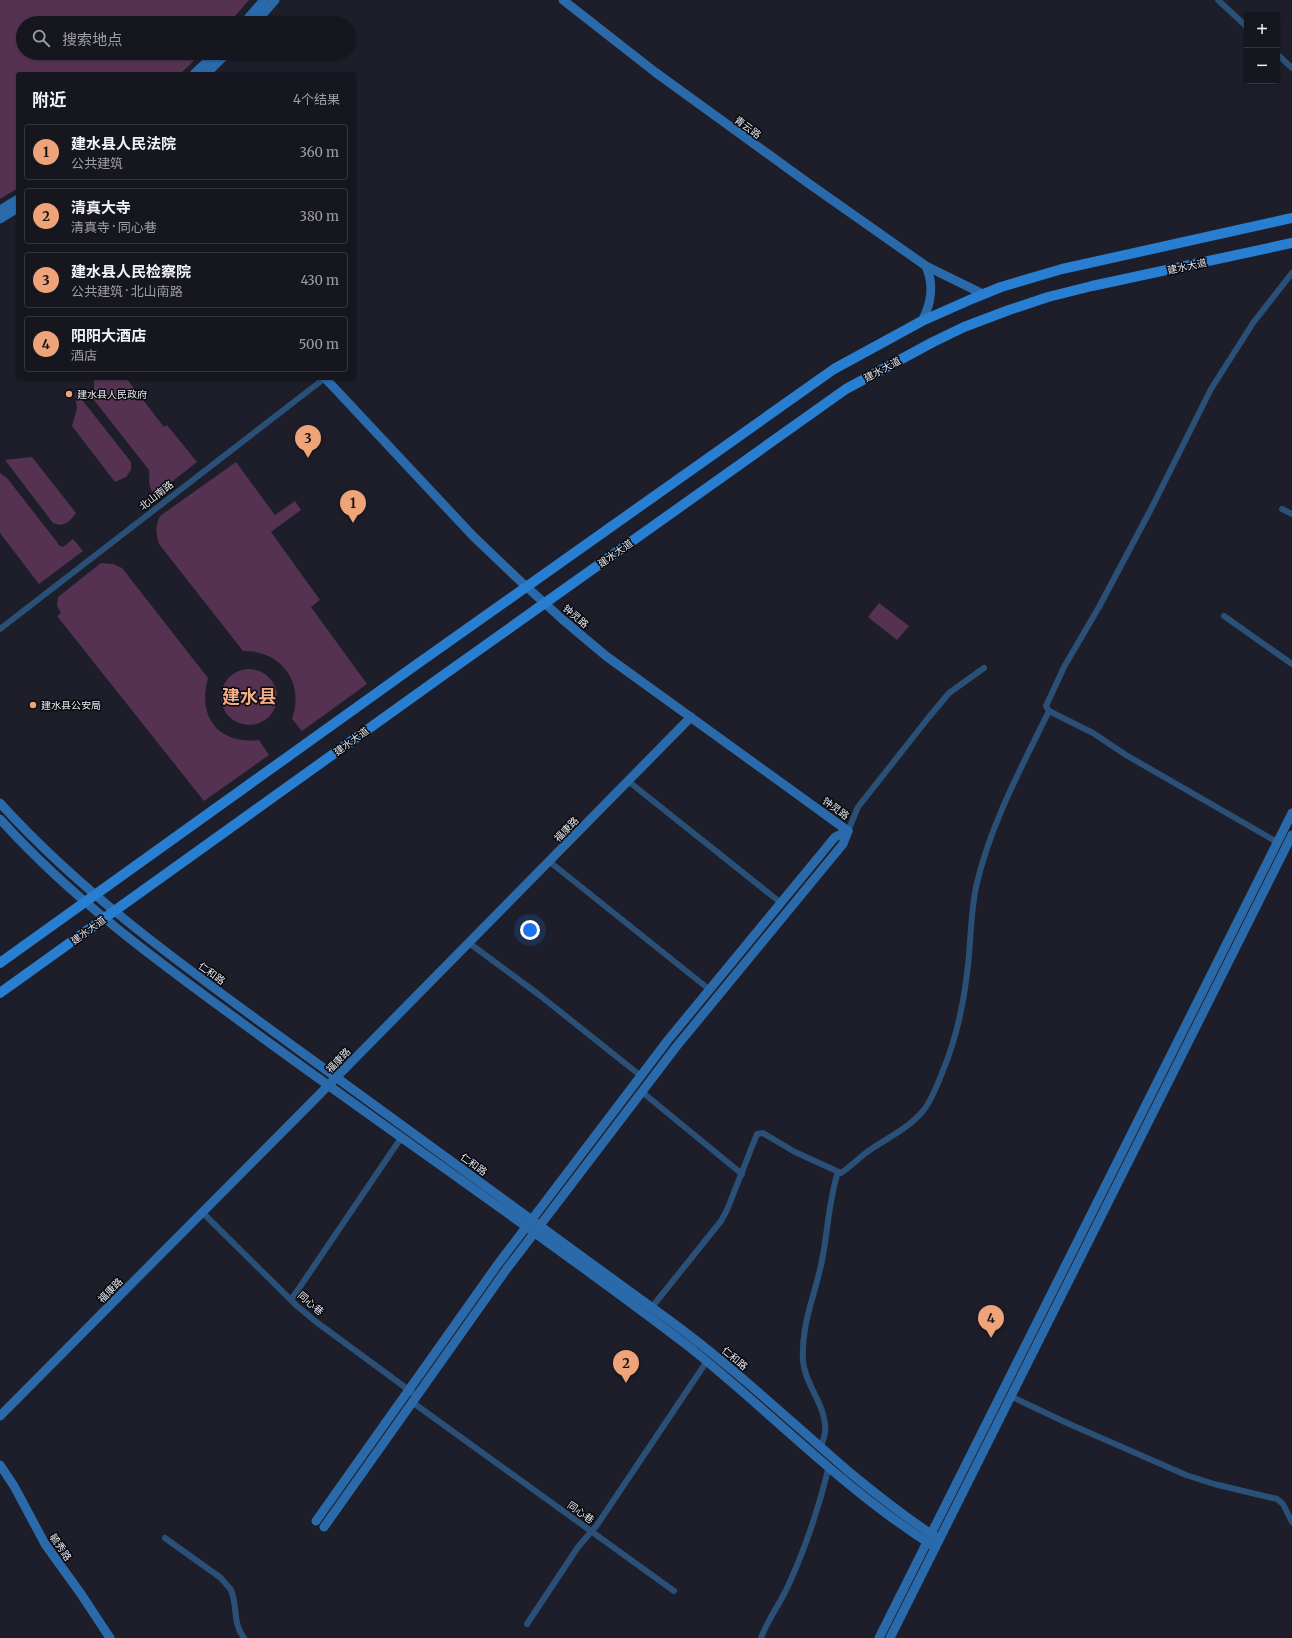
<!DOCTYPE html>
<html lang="zh">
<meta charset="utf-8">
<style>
:root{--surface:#16161f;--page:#1f1f28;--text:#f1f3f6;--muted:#9e9fa4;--line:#35353d;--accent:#efa378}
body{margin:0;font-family:Merriweather,"Noto Sans SC",serif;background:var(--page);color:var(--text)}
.controls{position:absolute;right:12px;top:12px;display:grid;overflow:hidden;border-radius:4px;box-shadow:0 1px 3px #0004}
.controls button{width:36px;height:36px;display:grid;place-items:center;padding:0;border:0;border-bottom:1px solid var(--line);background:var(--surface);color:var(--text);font:20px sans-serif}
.you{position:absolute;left:530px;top:930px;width:14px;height:14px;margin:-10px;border:3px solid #fff;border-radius:50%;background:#1a73e8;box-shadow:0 0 0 6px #1a73e833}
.badge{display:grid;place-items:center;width:26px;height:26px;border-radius:50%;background:var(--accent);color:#111;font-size:13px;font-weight:700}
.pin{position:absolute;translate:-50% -33px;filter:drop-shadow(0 1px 2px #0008)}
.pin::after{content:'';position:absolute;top:21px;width:14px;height:12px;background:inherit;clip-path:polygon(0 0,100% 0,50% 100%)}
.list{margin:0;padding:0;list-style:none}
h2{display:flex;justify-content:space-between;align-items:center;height:52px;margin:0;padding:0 16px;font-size:17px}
h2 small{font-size:13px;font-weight:400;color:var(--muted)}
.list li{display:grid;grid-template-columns:26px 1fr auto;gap:12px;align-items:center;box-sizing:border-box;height:56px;margin:0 8px 8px;padding:0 8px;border:1px solid var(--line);border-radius:4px}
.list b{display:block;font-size:15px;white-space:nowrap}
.list p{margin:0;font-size:13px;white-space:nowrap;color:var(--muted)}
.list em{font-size:13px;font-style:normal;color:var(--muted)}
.icon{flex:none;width:22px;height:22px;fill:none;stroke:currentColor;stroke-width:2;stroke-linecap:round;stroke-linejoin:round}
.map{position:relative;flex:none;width:1292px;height:1638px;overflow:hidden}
.search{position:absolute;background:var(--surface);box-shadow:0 1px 3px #0004;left:16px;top:16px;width:340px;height:44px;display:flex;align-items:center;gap:10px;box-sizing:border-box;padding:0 14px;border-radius:22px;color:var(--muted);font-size:15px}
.panel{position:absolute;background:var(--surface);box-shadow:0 1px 3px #0004;left:16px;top:72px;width:340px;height:308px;border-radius:4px}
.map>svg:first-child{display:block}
.green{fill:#553252}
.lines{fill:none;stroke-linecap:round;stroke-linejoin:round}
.street{stroke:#2a5078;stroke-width:6}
.secondary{stroke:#2b6aaa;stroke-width:9}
.primary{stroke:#287ed1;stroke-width:10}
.poi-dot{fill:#efa378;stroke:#08090d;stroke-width:1.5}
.labels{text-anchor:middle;stroke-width:3;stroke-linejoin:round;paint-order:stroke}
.street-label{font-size:10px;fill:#e8e9f1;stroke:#08090d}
.poi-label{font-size:10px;fill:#e8e9f1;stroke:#08090d;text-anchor:start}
.town-label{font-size:18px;font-weight:bold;fill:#f5ad86;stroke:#08090d}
</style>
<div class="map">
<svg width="1292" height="1638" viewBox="0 0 1292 1638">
<rect width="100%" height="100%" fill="#1d1e29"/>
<!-- green -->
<g class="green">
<path d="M0 0H249L229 23H23V53H202L180 74H18V188L0 199Z"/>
<path d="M94 378H126L164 427 167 425 197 462 155 495C147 485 150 482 149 470L94 400Z"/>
<path d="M76 392 131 462V470L126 477 115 482 72 426 77 408 75 393Z"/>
<path d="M32 457 76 513C70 521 64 528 53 523L5 460Z"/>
<path d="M236 462 275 515 295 501 301 510 271 532 320 600 311 607 367 684 302 731 292 719C305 682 281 650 243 651L159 544C156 533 155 526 160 516Z"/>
<path d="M0 473 7 478 60 546 63 547 73 539 83 551 39 584 0 533Z"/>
<path d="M101 563 113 564 122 568 208 678C197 716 218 745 259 740L269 755 204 801 57 616 61 613 57 606 58 597Z"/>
<path d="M879 603 909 626 897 640 868 617Z"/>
<circle cx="249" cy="697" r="28"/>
</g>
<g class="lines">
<!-- street -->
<g class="street">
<path d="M1218 0 1247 27"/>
<path d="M1277 54 1292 68"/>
<path d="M1282 509 1292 514"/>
<path d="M1224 616 1292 664"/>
<path d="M0 629 325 378"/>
<path d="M628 781 781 903"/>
<path d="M848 831 858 807 929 717 949 693 984 668"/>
<path d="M1277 842 1126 755 1093 733 1049 711 1046 706 1064 667 1099 607 1150 511 1211 389 1253 323 1292 273"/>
<path d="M550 862 710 990"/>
<path d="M469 943 538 994 641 1076"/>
<path d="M642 1092 742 1174"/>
<path d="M203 1213 296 1305 315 1321 417 1396"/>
<path d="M291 1300 401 1138"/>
<path d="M652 1307 721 1221 727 1210 757 1134 763 1133 795 1152 841 1173C850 1167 858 1159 867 1152 885 1139 908 1129 923 1111 931 1101 937 1086 942 1073 955 1042 963 1008 967 974 971 944 970 917 976 887 990 825 1021 768 1049 711"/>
<path d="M1010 1396 1067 1423 1186 1475 1214 1484 1277 1499 1283 1504 1292 1522"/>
<path d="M412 1402 674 1591"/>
<path d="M821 1448C822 1443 824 1438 825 1433 828 1407 805 1386 803 1361 801 1325 814 1298 821 1265 828 1234 828 1202 838 1172"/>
<path d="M165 1538 221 1578C224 1582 228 1586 231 1590 238 1607 232 1622 244 1638"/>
<path d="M527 1624 578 1547 597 1525 707 1361"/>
<path d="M761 1638C768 1619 780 1604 788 1586 806 1547 819 1507 829 1466"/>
</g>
<!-- secondary -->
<g class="secondary">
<path d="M563 0 655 72 808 183 926 266 983 294"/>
<path d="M244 23 264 0"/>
<path d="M255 23 275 0"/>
<path d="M194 74 216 53"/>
<path d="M206 74 227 53"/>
<path d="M0 210 18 199"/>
<path d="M0 219 18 208"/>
<path d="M922 321C932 302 934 285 926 266"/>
<path d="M325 378 473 536 518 579 562 619 606 656 848 831"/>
<path d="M0 803C88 900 195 974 300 1051 423 1141 546 1230 669 1320 732 1366 789 1420 848 1471 877 1495 907 1519 939 1539"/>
<path d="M0 819C79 907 177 975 271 1044 410 1145 552 1242 688 1346 771 1412 845 1491 935 1547"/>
<path d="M0 1416 309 1105 691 717"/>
<path d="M0 1465 14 1486 45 1544 81 1594 110 1638"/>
<path d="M316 1521 498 1264 668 1040 835 837 848 831"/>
<path d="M324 1527 506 1270 676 1047 843 844 848 831"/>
<path d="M879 1638 1292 813"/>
<path d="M890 1638 1292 835"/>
</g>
<!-- primary -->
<g class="primary">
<path d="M0 963 413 667 834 369 922 321 974 298 1001 287 1062 269 1292 218"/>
<path d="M0 993 438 679 846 389 933 342 964 327 1009 310 1048 297 1092 286 1292 243"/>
</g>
</g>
<!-- markers -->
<g class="poi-dot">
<circle cx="69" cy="394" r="4"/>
<circle cx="33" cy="705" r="4"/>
</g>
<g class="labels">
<!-- street labels -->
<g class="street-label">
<text transform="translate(748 127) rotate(36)" y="4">青云路</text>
<text transform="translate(1187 266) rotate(-12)" y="4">建水大道</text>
<text transform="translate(882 369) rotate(-28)" y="4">建水大道</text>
<text transform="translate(156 495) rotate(-38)" y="4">北山南路</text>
<text transform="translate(615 553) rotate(-35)" y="4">建水大道</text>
<text transform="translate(576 616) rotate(40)" y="4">钟灵路</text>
<text transform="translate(351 741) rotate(-36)" y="4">建水大道</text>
<text transform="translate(836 808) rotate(36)" y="4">钟灵路</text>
<text transform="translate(566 829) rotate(-46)" y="4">福康路</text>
<text transform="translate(88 930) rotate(-36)" y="4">建水大道</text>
<text transform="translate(212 973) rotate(36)" y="4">仁和路</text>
<text transform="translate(338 1060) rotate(-46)" y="4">福康路</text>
<text transform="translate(474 1164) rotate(36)" y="4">仁和路</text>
<text transform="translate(110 1290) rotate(-45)" y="4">福康路</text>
<text transform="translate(311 1303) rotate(41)" y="4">同心巷</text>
<text transform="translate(735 1358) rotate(40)" y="4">仁和路</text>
<text transform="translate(581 1512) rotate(35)" y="4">同心巷</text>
<text transform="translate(61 1547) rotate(56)" y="4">毓秀路</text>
</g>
<!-- poi labels -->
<g class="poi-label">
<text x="77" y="398">建水县人民政府</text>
<text x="41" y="709">建水县公安局</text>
</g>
<!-- town labels -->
<g class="town-label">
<text x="249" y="703">建水县</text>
</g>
</g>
</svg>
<div class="controls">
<button>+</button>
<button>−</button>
</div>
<div class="you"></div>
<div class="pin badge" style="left:353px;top:523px">1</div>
<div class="pin badge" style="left:626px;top:1383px">2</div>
<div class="pin badge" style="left:308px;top:458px">3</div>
<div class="pin badge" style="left:991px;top:1338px">4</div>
<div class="search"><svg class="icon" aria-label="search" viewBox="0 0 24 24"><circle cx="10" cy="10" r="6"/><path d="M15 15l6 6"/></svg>搜索地点</div>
<section class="panel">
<h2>附近<small>4个结果</small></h2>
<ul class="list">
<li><span class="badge">1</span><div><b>建水县人民法院</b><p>公共建筑</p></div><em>360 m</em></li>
<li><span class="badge">2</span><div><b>清真大寺</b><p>清真寺 · 同心巷</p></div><em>380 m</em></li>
<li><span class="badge">3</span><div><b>建水县人民检察院</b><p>公共建筑 · 北山南路</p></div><em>430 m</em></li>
<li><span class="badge">4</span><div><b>阳阳大酒店</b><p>酒店</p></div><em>500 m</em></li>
</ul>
</section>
</div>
